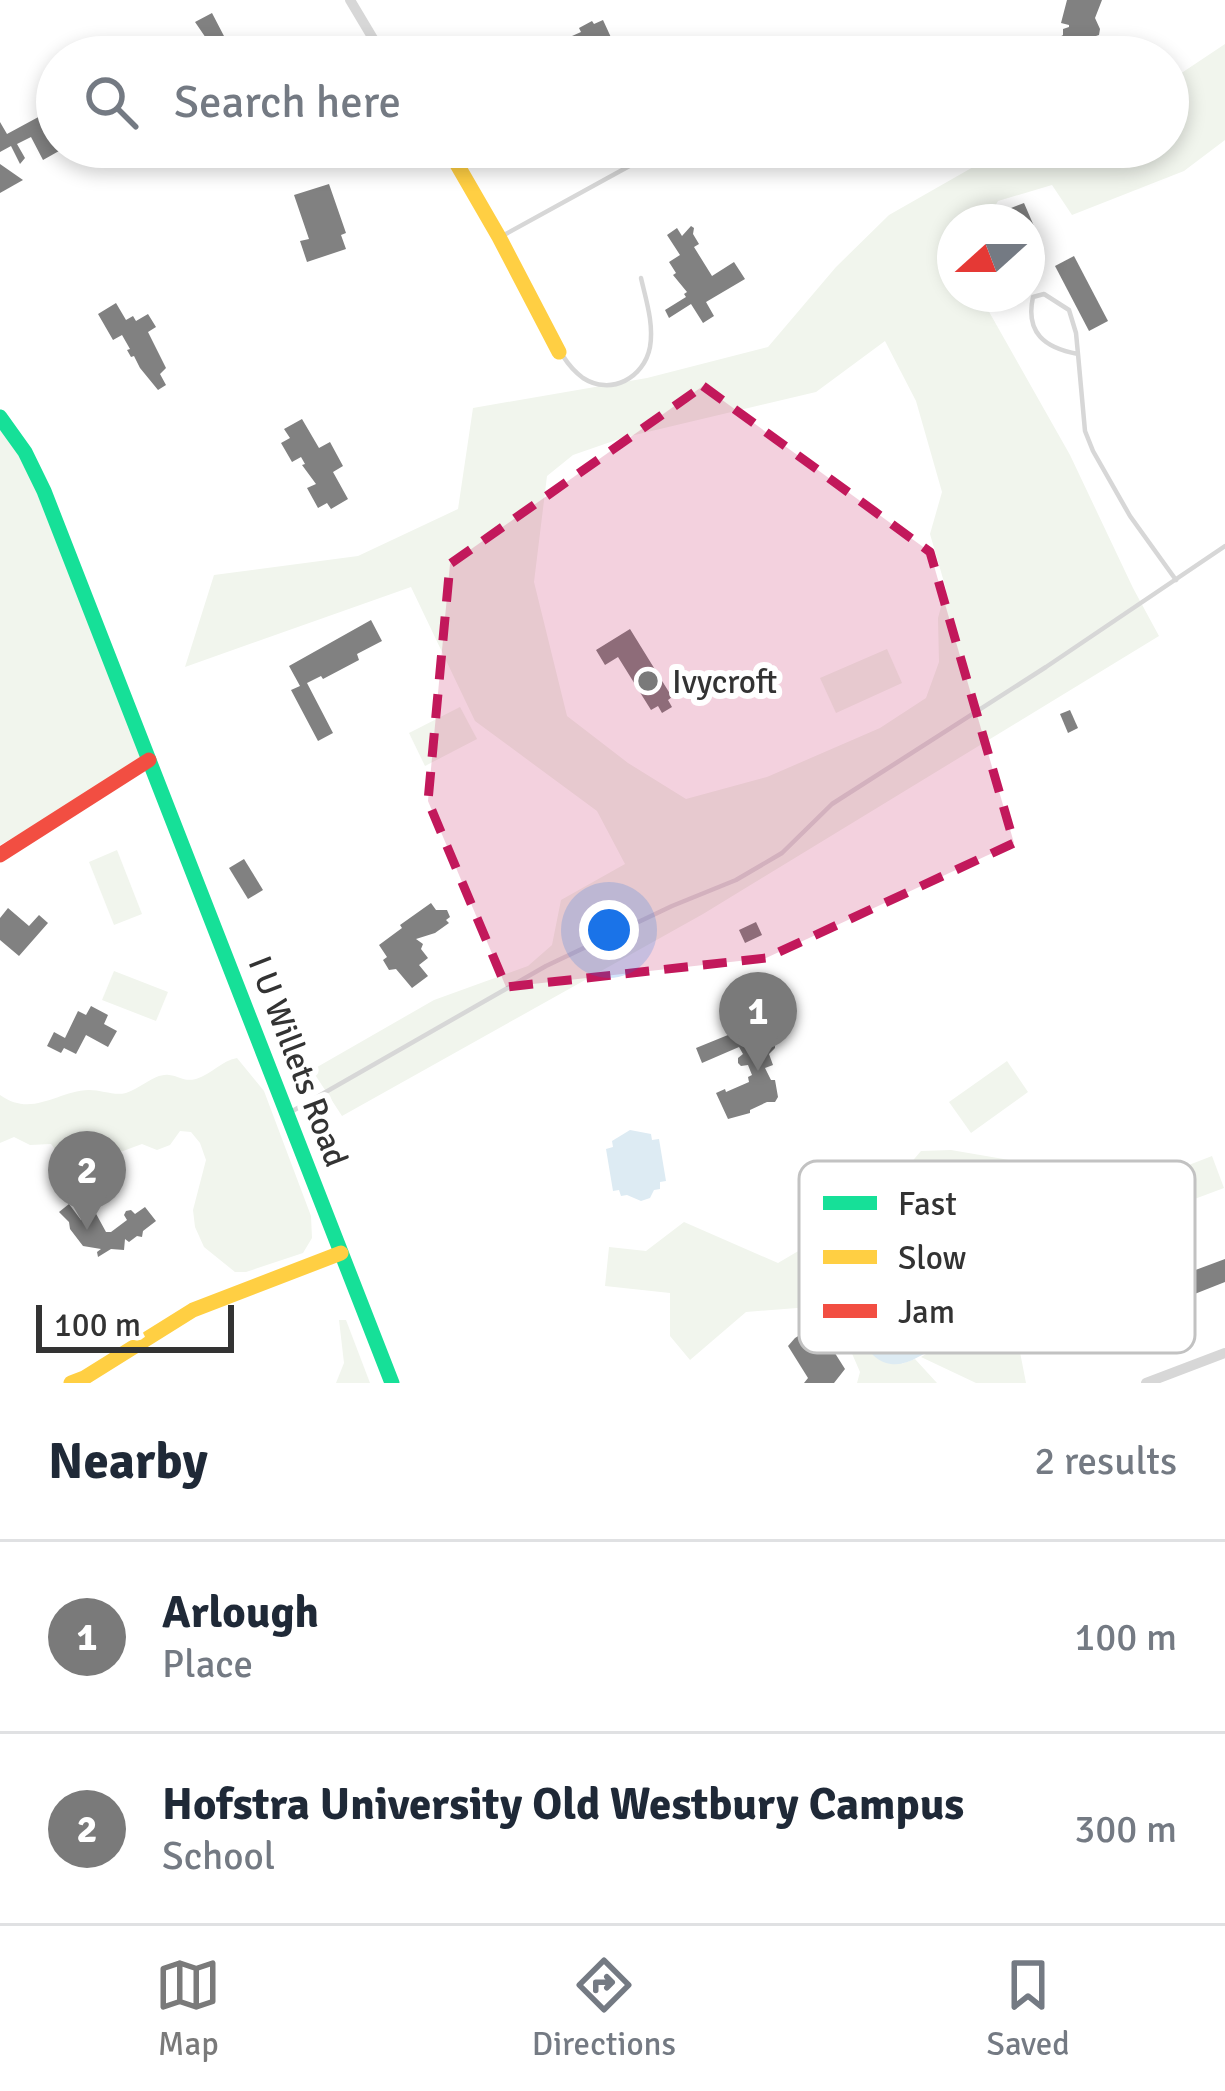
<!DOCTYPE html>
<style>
:root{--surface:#fff;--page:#f2f2f3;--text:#1f2937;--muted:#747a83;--line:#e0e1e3;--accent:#7a7a7a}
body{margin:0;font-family:Signika,sans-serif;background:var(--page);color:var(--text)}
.compass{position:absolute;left:937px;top:204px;width:108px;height:108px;border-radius:50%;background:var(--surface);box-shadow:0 6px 18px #0003;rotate:249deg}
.scale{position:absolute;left:36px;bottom:30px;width:198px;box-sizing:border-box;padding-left:12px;border:6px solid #333;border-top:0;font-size:33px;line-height:42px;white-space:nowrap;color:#333;-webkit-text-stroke:9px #fff;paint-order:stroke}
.you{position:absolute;left:609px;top:930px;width:42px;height:42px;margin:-30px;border:9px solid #fff;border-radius:50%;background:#1a73e8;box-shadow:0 0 0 18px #1a73e833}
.badge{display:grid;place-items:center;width:78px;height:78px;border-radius:50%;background:var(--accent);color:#fff;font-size:39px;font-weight:700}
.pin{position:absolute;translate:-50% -99px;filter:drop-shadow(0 3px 6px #0008)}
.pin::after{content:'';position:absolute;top:63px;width:42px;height:36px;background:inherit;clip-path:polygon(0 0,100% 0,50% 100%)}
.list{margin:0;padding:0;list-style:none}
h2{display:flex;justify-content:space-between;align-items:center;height:156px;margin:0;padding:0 48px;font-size:51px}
h2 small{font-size:39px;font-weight:400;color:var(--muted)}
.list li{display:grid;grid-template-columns:78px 1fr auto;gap:36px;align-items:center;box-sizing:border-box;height:192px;padding:0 48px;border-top:3px solid var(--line)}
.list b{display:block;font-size:45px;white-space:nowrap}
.list p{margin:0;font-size:39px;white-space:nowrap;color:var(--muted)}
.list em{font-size:39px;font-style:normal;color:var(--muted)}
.icon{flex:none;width:66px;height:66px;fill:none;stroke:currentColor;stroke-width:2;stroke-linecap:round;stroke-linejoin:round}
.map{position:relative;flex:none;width:1225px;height:1383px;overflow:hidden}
.search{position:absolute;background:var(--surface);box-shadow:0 6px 18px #0003;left:36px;right:36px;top:36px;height:132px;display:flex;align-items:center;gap:30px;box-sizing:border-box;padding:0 42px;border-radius:66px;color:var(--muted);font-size:45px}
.sheet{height:540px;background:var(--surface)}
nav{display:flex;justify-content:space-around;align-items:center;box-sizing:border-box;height:168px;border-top:3px solid var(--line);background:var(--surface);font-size:33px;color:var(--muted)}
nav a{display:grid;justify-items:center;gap:6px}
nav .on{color:var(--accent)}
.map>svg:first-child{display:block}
.green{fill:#f1f5ed;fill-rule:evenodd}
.water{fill:#ddebf3}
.building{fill:#818181}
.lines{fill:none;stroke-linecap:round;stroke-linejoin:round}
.lane{stroke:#d7d7d7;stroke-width:4.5}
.street{stroke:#d7d7d7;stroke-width:10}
.fast{stroke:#16e098;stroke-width:15}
.slow{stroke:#ffcf43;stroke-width:15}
.jam{stroke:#f24e42;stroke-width:15}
.marked{fill:#c2185b;fill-opacity:0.2;stroke:#c2185b;stroke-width:9;stroke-dasharray:24 15;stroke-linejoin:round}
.poi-dot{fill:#7a7a7a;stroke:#fff;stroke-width:4.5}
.labels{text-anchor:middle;stroke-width:12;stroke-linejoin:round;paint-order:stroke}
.poi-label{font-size:33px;fill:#333;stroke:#fff;text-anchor:start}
.street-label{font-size:33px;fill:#333;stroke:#fff}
.key{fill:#fff;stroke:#c2c2c2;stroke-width:3}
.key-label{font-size:33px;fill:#333}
</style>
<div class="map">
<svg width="1225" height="1383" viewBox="0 0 1225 1383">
<rect width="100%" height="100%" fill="#fff"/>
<!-- green -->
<g class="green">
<path d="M1225 44V140L1184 171 1072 215 1052 185 998 201 986 222H955V294H979L1070 455 1133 588 1159 636 703 914 342 1116 312 1070 434 1000 528 966 552 945 561 900 625 864 597 811 475 721 411 587 185 667 214 575 358 556 458 509 473 408 647 378 768 347 836 267 889 215 975 166 1060 154 1070 147H1168V82ZM885 341 916 401 942 492 930 534 946 589 938 618 939 662 926 698 880 728 767 777 686 799 628 763 567 716 534 582 547 476 573 455 622 438 816 392Z"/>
<path d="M0 417 10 429 149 760 0 845Z"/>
<path d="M887 649 902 683 836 713 820 678Z"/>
<path d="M460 707 477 739 425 766 409 733Z"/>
<path d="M117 850 142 914 114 925 89 862Z"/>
<path d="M114 971 168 992 156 1021 102 1000Z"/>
<path d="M237 1058 264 1091 311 1216 312 1238 303 1253 246 1272H235L204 1247 195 1227 193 1210 206 1160 200 1143 191 1132 180 1131 170 1145 157 1150 142 1144C112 1155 96 1162 63 1160L51 1144 30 1145 14 1137 0 1143V1095C32 1118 57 1091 89 1090 102 1090 114 1096 126 1093 140 1089 155 1073 169 1075 180 1076 183 1082 196 1079 212 1074 221 1061 237 1058Z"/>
<path d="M1007 1061 1028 1092 971 1133 949 1102Z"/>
<path d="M951 1150 1098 1175 1087 1196 1056 1222 987 1210 976 1229 983 1272 1019 1347 1026 1383H976L921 1357 938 1347 956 1345 967 1327 971 1310 901 1364 915 1359 937 1383H857L860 1372 837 1319 797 1308 746 1312 690 1360 670 1336V1293L605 1286 609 1247 646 1251 684 1222 778 1263 873 1207 921 1151Z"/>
<path d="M1212 1156 1224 1188 1157 1213 1145 1182Z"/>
<path d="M339 1320H346L370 1383H336L344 1363Z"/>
</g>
<!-- water -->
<g class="water">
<path d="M630 1130 651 1134 652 1140 659 1139 666 1181 660 1182V1189L654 1190 650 1198 641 1201 627 1195 621 1196 619 1190 613 1191 606 1149 613 1147 612 1141Z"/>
<path d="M915 1251 943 1261 967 1292 971 1310 965 1340C956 1345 948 1344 938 1347 921 1353 907 1369 886 1363 855 1353 842 1290 863 1266 874 1253 899 1253 915 1251Z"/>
</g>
<!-- building -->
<g class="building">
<path d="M1067 0H1102L1095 18 1100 29 1099 35 1093 37 1090 51 1075 47 1056 57 1048 44 1063 35V29L1069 27V25L1061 23Z"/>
<path d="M212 13 225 38 217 42 214 37 208 41 195 22Z"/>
<path d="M603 20 620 57H574L582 53 572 36 581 32 579 28 592 21 594 24Z"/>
<path d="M55 108 57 134 52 137 59 151 43 160 31 137 17 144 25 158 20 164 11 146 0 152V122L7 134Z"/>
<path d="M0 164 23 180 0 193Z"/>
<path d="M329 184 346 233 341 235 346 249 307 262 300 241 309 239 294 195Z"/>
<path d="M1024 203 1040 240 1027 246V222H1018L1011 208Z"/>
<path d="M691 226 694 228 693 234 699 244 694 247 712 276 734 262 745 279 706 302 714 316 703 323 691 304 669 318 665 310 686 297 684 294 687 292 673 275 676 273 669 262 680 255 667 235 677 228 682 236Z"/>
<path d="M1074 256 1108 321 1089 331 1055 266Z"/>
<path d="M116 303 126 320 133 316 136 321 148 314 156 327 148 332 166 368 160 374 166 385 158 390 140 368 134 356 131 357 127 350 130 349 122 335 113 340 98 314Z"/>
<path d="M302 419 319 448 330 442 343 466 333 472 348 499 331 509 327 503 318 508 307 488 316 484 302 465 305 464 301 457 292 462 281 443 290 438 284 429Z"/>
<path d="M371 620 382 641 357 654 359 660 323 679 321 676 307 683 333 733 318 741 291 690 300 686 289 666Z"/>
<path d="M630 629 672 697 668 700 672 707 662 713 658 706 651 710 618 657 605 665 596 650Z"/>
<path d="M1070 710 1078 728 1068 733 1060 714Z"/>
<path d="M244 859 263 890 248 899 229 868Z"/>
<path d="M431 903 436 910H447L450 917 446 920 449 923 435 933 416 939 423 944 421 949 428 958 419 965 428 976 412 988 396 969 389 970 383 960 387 957 379 945 402 928 400 925Z"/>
<path d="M8 908 29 926 39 915 48 923 19 956 0 940V918Z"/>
<path d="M756 922 762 935 745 943 739 930Z"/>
<path d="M91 1006 108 1015 104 1024 117 1031 108 1047 86 1035 76 1054 64 1048 61 1053 47 1046 54 1032 65 1038 78 1011 86 1015Z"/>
<path d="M755 1024 759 1033H769L775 1039V1048L769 1054 773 1065 765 1068 771 1080H775L778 1097 775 1102H767L750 1110V1113L728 1119 716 1093 725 1089 726 1092 749 1082 748 1077 752 1075 748 1065 741 1066 738 1063V1058L743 1054 739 1047 702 1063 696 1048Z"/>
<path d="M69 1204 81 1220 94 1210 106 1232H111L127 1220 124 1215 126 1211 131 1210 135 1214 145 1207 156 1221 143 1231 142 1237 137 1236 129 1242 125 1239 124 1250 111 1249 98 1257 97 1252 101 1249 83 1246 70 1229 69 1222 59 1212Z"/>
<path d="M1225 1259V1282L1182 1299 1174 1278Z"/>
<path d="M811 1328 826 1339 845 1369 834 1383H804L808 1378 788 1346 795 1338Z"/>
</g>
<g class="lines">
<!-- lane -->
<g class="lane">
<path d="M504 235 664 147"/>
<path d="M1078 354 1076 333 1069 310 1044 294 1033 297C1025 333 1045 348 1078 354L1085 431 1093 451 1130 516 1176 580"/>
<path d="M563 356C568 364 575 372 583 378 611 396 644 378 650 347 654 324 646 300 641 278"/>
<path d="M289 1113 546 966 672 906 736 880 782 853 832 804 1046 667 1225 546"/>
</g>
<!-- street -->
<g class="street">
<path d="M350 0 384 57"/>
<path d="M1146 1383 1225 1353"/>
</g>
<!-- fast -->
<path class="fast" d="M0 417 25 452 44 491 392 1383"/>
<!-- slow -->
<g class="slow">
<path d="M447 147 499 237 559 352"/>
<path d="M71 1383 84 1378 193 1310 341 1253"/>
</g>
<!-- jam -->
<path class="jam" d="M0 855 149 760"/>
</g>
<!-- marked area -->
<path class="marked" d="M703 386 930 552 1014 843 766 958 506 987 428 801 450 564Z"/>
<!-- markers -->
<circle class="poi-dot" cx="648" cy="681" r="12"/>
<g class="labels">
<!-- poi labels -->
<g class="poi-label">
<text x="672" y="693">Ivycroft</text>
</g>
<!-- street labels -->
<g class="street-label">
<text transform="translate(299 1061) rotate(69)" y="12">I U Willets Road</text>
</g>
</g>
<!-- legend -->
<rect x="799" y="1161" width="396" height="192" rx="18" class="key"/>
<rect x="823" y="1196" width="54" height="14" fill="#16e098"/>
<rect x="823" y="1250" width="54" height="14" fill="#ffcf43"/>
<rect x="823" y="1304" width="54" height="14" fill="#f24e42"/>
<g class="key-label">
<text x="898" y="1215">Fast</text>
<text x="898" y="1269">Slow</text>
<text x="898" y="1323">Jam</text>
</g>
</svg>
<svg class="compass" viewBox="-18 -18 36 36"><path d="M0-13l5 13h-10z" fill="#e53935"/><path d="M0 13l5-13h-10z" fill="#747a83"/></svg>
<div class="scale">100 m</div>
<div class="you"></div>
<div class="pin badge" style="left:758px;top:1071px">1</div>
<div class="pin badge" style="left:87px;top:1230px">2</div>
<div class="search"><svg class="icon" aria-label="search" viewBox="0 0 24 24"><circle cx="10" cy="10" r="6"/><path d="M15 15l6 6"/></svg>Search here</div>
</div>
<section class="sheet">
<h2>Nearby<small>2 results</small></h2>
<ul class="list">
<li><span class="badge">1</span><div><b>Arlough</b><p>Place</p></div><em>100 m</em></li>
<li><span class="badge">2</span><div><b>Hofstra University Old Westbury Campus</b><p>School</p></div><em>300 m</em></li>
</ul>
</section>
<nav>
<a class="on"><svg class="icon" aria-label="map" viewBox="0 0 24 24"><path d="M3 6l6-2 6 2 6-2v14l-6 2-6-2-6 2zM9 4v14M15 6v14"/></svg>Map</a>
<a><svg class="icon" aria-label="directions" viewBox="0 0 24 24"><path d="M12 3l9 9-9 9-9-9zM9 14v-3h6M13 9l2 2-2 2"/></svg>Directions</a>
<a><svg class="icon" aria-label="saved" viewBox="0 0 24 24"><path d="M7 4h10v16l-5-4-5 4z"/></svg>Saved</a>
</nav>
